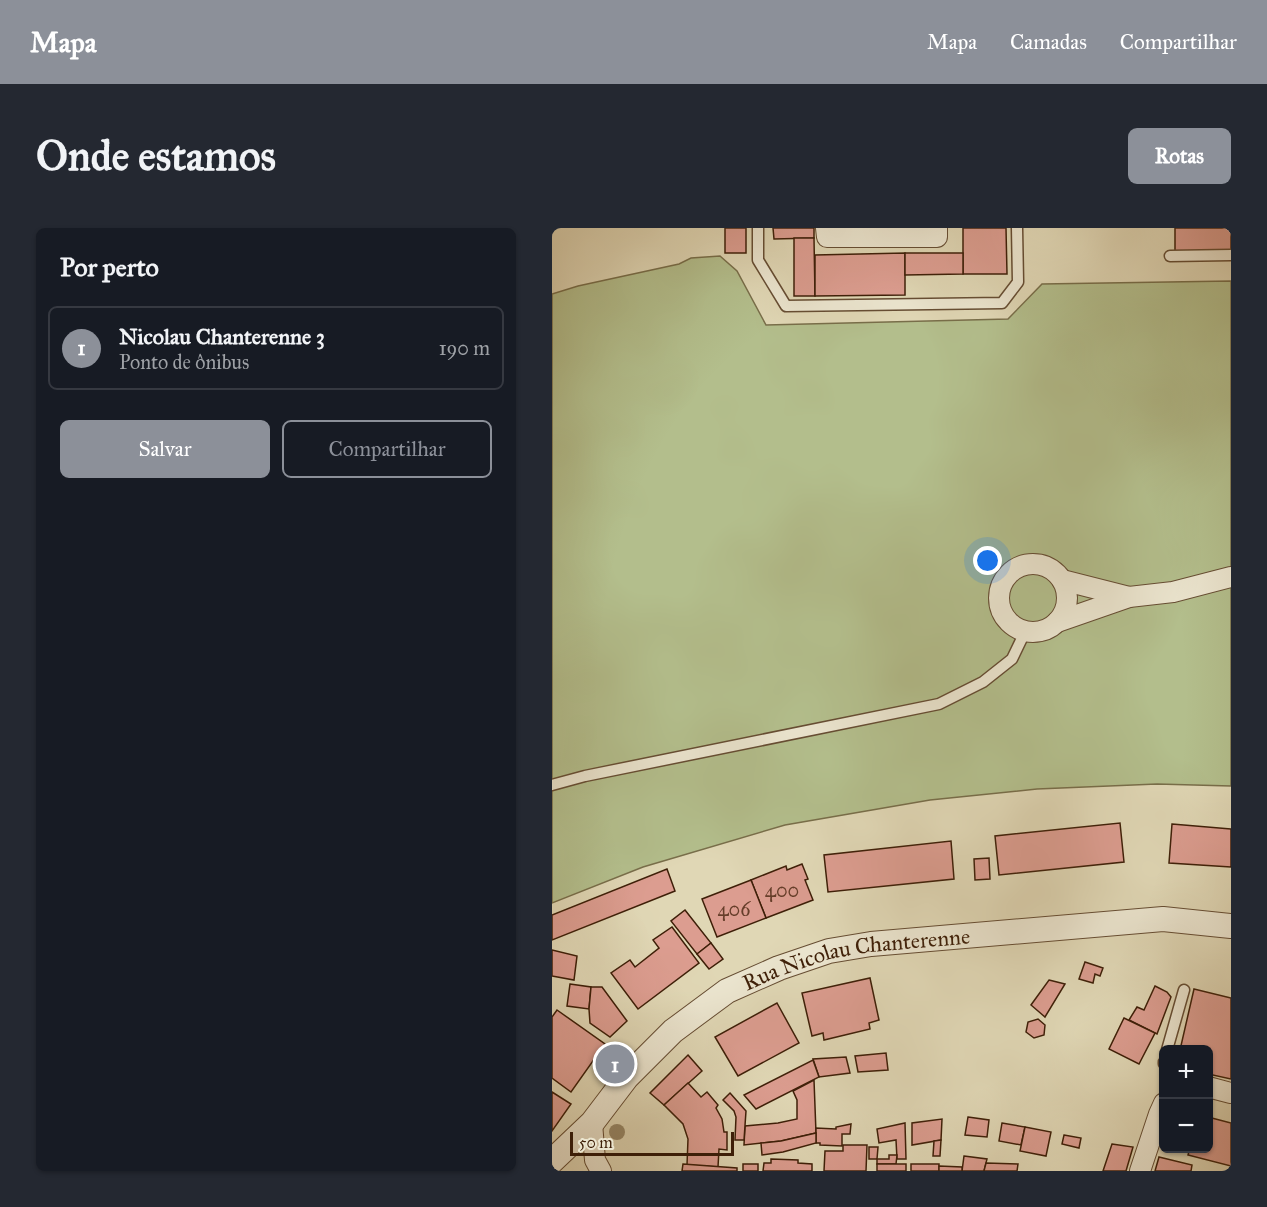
<!DOCTYPE html>
<html lang="pt">
<meta charset="utf-8">
<style>
:root{--surface:#171b24;--page:#242831;--text:#f1f3f6;--muted:#9ea1a6;--line:#363941;--accent:#8c9099}
body{margin:0;font-family:"IM FELL Great Primer",serif;background:var(--page);color:var(--text)}
.controls{position:absolute;right:18px;bottom:18px;display:grid;overflow:hidden;border-radius:9px;box-shadow:0 2px 4px #0004}
.controls button{width:54px;height:54px;display:grid;place-items:center;padding:0;border:0;border-bottom:2px solid var(--line);background:var(--surface);color:var(--text);font:30px sans-serif}
.scale{position:absolute;left:18px;bottom:15px;width:164px;box-sizing:border-box;padding-left:6px;border:3px solid #3e1f08;border-top:0;font-size:16px;line-height:21px;white-space:nowrap;color:#3e1f08;-webkit-text-stroke:4px #ebe5cf;paint-order:stroke}
.you{position:absolute;left:436px;top:333px;width:21px;height:21px;margin:-15px;border:4px solid #fff;border-radius:50%;background:#1a73e8;box-shadow:0 0 0 9px #1a73e833}
.badge{display:grid;place-items:center;width:39px;height:39px;border-radius:50%;background:var(--accent);color:#fff;font-size:20px;font-weight:700}
.pin{position:absolute;translate:-50% -50%;border:3px solid #fff;box-shadow:0 2px 6px #0006}
.list{margin:0;padding:0;list-style:none}
h2{display:flex;justify-content:space-between;align-items:center;height:78px;margin:0;padding:0 24px;font-size:26px}
h2 small{font-size:20px;font-weight:400;color:var(--muted)}
.list li{display:grid;grid-template-columns:39px 1fr auto;gap:18px;align-items:center;box-sizing:border-box;height:84px;margin:0 12px 12px;padding:0 12px;border:2px solid var(--line);border-radius:9px}
.list b{display:block;font-size:22px;white-space:nowrap}
.list p{margin:0;font-size:20px;white-space:nowrap;color:var(--muted)}
.list em{font-size:20px;font-style:normal;color:var(--muted)}
.actions{display:flex;gap:12px;padding:18px 24px}
.actions a{flex:1;padding:14px 0;border:2px solid var(--accent);border-radius:9px;text-align:center;font-size:21px;color:var(--accent)}
.actions .main{background:var(--accent);color:#fff}
.map{position:relative;flex:none;width:679px;height:943px;overflow:hidden;border-radius:9px}
header{display:flex;align-items:center;gap:36px;box-sizing:border-box;height:84px;padding:0 30px;background:var(--accent);color:#fff}
header strong{font-size:28px}
nav{display:flex;gap:33px;margin-inline-start:auto;font-size:21px}
.intro{display:flex;align-items:center;justify-content:space-between;box-sizing:border-box;height:144px;padding:0 36px}
h1{margin:0;font-size:42px}
.button{padding:15px 27px;border-radius:9px;background:var(--accent);color:#fff;font-size:21px;font-weight:700}
main{display:flex;gap:36px;padding:0 36px}
aside{flex:1;background:var(--surface);border-radius:9px;box-shadow:0 2px 4px #0004}
.map>svg:first-child{display:block}
.green{fill:#b3be8c;stroke:#786e4a;stroke-width:1.5}
.building{fill:#dc9d90;stroke:#3e1f08;stroke-width:1.5}
.lines{fill:none;stroke-linecap:round;stroke-linejoin:round}
.service-casing{stroke:#664d33;stroke-width:13}
.minor-casing{stroke:#664d33;stroke-width:22}
.tertiary-casing{stroke:#664d33;stroke-width:26}
.service{stroke:#ebe5cf;stroke-width:10}
.minor{stroke:#ebe5cf;stroke-width:20}
.tertiary{stroke:#ebe5cf;stroke-width:24}
.tree{fill:#978868}
.labels{text-anchor:middle;stroke-width:6;stroke-linejoin:round;paint-order:stroke}
.number-label{font-size:20px;fill:#663e2a}
.street-label{font-size:22px;fill:#3e1f08;stroke:#ebe5cf}
</style>
<header>
<strong>Mapa</strong>
<nav><a>Mapa</a><a>Camadas</a><a>Compartilhar</a></nav>
</header>
<div class="intro"><h1>Onde estamos</h1><a class="button">Rotas</a></div>
<main>
<aside>
<h2>Por perto<small></small></h2>
<ul class="list">
<li><span class="badge">1</span><div><b>Nicolau Chanterenne 3</b><p>Ponto de ônibus</p></div><em>190 m</em></li>
</ul>
<div class="actions"><a class="main">Salvar</a><a>Compartilhar</a></div>
</aside>
<div class="map">
<svg width="679" height="943" viewBox="0 0 679 943">
<rect width="100%" height="100%" fill="#e0d7b5"/>
<filter id="stains"><feTurbulence type="fractalNoise" baseFrequency=".00333" numOctaves="4"/><feColorMatrix values="0 0 0 0 .2 0 0 0 0 .09 0 0 0 0 .02 0 0 0 .5 -.17"/></filter>
<radialGradient id="worn" r=".72"><stop offset=".6" stop-color="#630" stop-opacity="0"/><stop offset="1" stop-color="#630" stop-opacity=".3"/></radialGradient>
<!-- green -->
<path class="green" d="M168 28 185 43 214 97 456 91 490 56 679 53V558L605 556 485 561 378 572 233 597 91 639 0 675V66L26 58 127 36 139 30Z"/>
<!-- building -->
<g class="building">
<rect x="173" y="0" width="21" height="25"/>
<path d="M221 0H262V10L222 11Z"/>
<path d="M411 0H454L455 46H411Z"/>
<path d="M623 0H679V23L623 24Z"/>
<path d="M242 10H262L263 68H242Z"/>
<path d="M353 25V67L263 68V27Z"/>
<path d="M353 25H411V46L353 47Z"/>
<path d="M568 595 572 634 447 647 443 608Z"/>
<path d="M620 596 679 601V639L617 635Z"/>
<path d="M399 613 402 651 276 664 272 627Z"/>
<path d="M437 630 438 651 423 652 422 631Z"/>
<path d="M250 636 256 651 253 652 261 672 214 690 199 652 234 638 235 642Z"/>
<path d="M115 641 123 663 0 712V687Z"/>
<path d="M199 652 214 690 165 709 150 671Z"/>
<path d="M133 682 159 715 145 726 119 693Z"/>
<path d="M120 699 147 735 86 781 59 745 78 732 83 739 107 720 101 712Z"/>
<path d="M159 715 171 731 157 741 145 726Z"/>
<path d="M0 722 25 728 22 752 0 748Z"/>
<path d="M533 734 551 740 548 748 543 746 541 755 527 751Z"/>
<path d="M318 750 327 792 317 795 318 801 272 812 271 805 260 808 250 765Z"/>
<path d="M497 752 513 756 493 789 479 777Z"/>
<path d="M18 756 39 759 37 781 15 778Z"/>
<path d="M603 758 615 764 619 769 605 806 577 792 585 779 592 782Z"/>
<path d="M39 759H50L75 793 58 809 38 795 37 781Z"/>
<path d="M642 761 679 770V851L656 846V822H628Z"/>
<path d="M225 775 247 815 186 848 163 809Z"/>
<path d="M5 782 53 816 19 864 0 850V789Z"/>
<path d="M572 790 603 805 587 836 557 821Z"/>
<path d="M486 791 493 797 492 807 482 810 474 804 476 794Z"/>
<path d="M334 825 336 842 306 844 303 828Z"/>
<path d="M136 827 150 843 112 877 98 865Z"/>
<path d="M294 829 298 845 267 849 261 831Z"/>
<path d="M261 832 267 849 204 881 192 867Z"/>
<path d="M262 852 264 905 229 913 192 917 193 898 226 895 245 891V872L241 863Z"/>
<path d="M136 855 149 869 155 864 166 877 164 880 170 891 172 904H175V922L167 921 166 939 135 937 136 911 131 896 112 877Z"/>
<path d="M0 864 19 876 0 903Z"/>
<path d="M178 865 194 883 192 912H183L184 889 182 883 171 872Z"/>
<path d="M416 889 437 892 435 909 413 907Z"/>
<path d="M656 889 679 895V938L636 927 638 920H656Z"/>
<path d="M390 891 389 912 360 917V895Z"/>
<path d="M353 895 354 931H345L344 912 327 915 325 901Z"/>
<path d="M450 895 473 899 469 917 447 913Z"/>
<path d="M299 896 298 906H290V918L268 917V915H264V900L284 901V899Z"/>
<path d="M473 899 499 904 494 928 468 923Z"/>
<path d="M264 905V915L231 924 210 927 209 915 229 913Z"/>
<path d="M512 907 529 910 527 920 510 916Z"/>
<path d="M389 912 388 928H381L382 913Z"/>
<path d="M560 916 581 919 574 943H551Z"/>
<path d="M291 917H315L314 943H272L273 923H291Z"/>
<path d="M317 919H326L325 931H317Z"/>
<path d="M337 927H345L344 936H325V931H337Z"/>
<path d="M412 928 435 931 432 943H410Z"/>
<path d="M607 929 640 937 639 943H603Z"/>
<path d="M219 931 246 932V935L260 936V943H211L212 935H219Z"/>
<path d="M434 935 466 936 465 943H432Z"/>
<path d="M131 936 185 940V943H130Z"/>
<rect x="191" y="936" width="15" height="7"/>
<rect x="325" y="936" width="29" height="7"/>
<rect x="359" y="936" width="28" height="7"/>
<path d="M387 938 410 939V943H387Z"/>
</g>
<g class="lines">
<!-- service casing -->
<g class="service-casing">
<g id="service">
<path d="M206 0V32L234 78 450 75 466 54 465 0"/>
<path d="M618 28 679 27"/>
<path d="M0 557 33 548 387 476 431 454 460 431 473 404"/>
<path d="M615 822 632 762"/>
<path d="M612 834V836"/>
</g>
</g>
<!-- minor casing -->
<g class="minor-casing">
<g id="minor">
<path d="M274 0 275 9H385V0"/>
<circle cx="481" cy="370" r="34"/>
<path d="M510 352 577 369"/>
<path d="M505 394 577 369 621 364 679 349"/>
<path d="M656 859 679 865"/>
<path d="M40 895 43 932 49 943"/>
<path d="M588 943 607 886 612 875"/>
</g>
</g>
<!-- tertiary casing -->
<g class="tertiary-casing">
<g id="tertiary">
<path id="s1" d="M0 933 40 895 75 849 121 803 175 763 227 740 277 723 319 716 611 691 679 698"/>
</g>
</g>
<!-- service -->
<use href="#service" class="service"/>
<!-- minor -->
<use href="#minor" class="minor"/>
<!-- tertiary -->
<use href="#tertiary" class="tertiary"/>
</g>
<!-- trees -->
<circle class="tree" cx="65" cy="904" r="8"/>
<g class="labels">
<!-- number labels -->
<g class="number-label">
<text x="230" y="669">400</text>
<text x="182" y="688">406</text>
</g>
<!-- street labels -->
<g class="street-label">
<text dy="8" stroke="none"><textPath href="#s1" startOffset="380">Rua Nicolau Chanterenne</textPath></text>
</g>
</g>
<rect width="100%" height="100%" filter="url(#stains)"/>
<rect width="100%" height="100%" fill="url(#worn)"/>
</svg>
<div class="controls">
<button>+</button>
<button>−</button>
</div>
<div class="scale">50 m</div>
<div class="you"></div>
<div class="pin badge" style="left:63px;top:836px">1</div>
</div>
</main>
